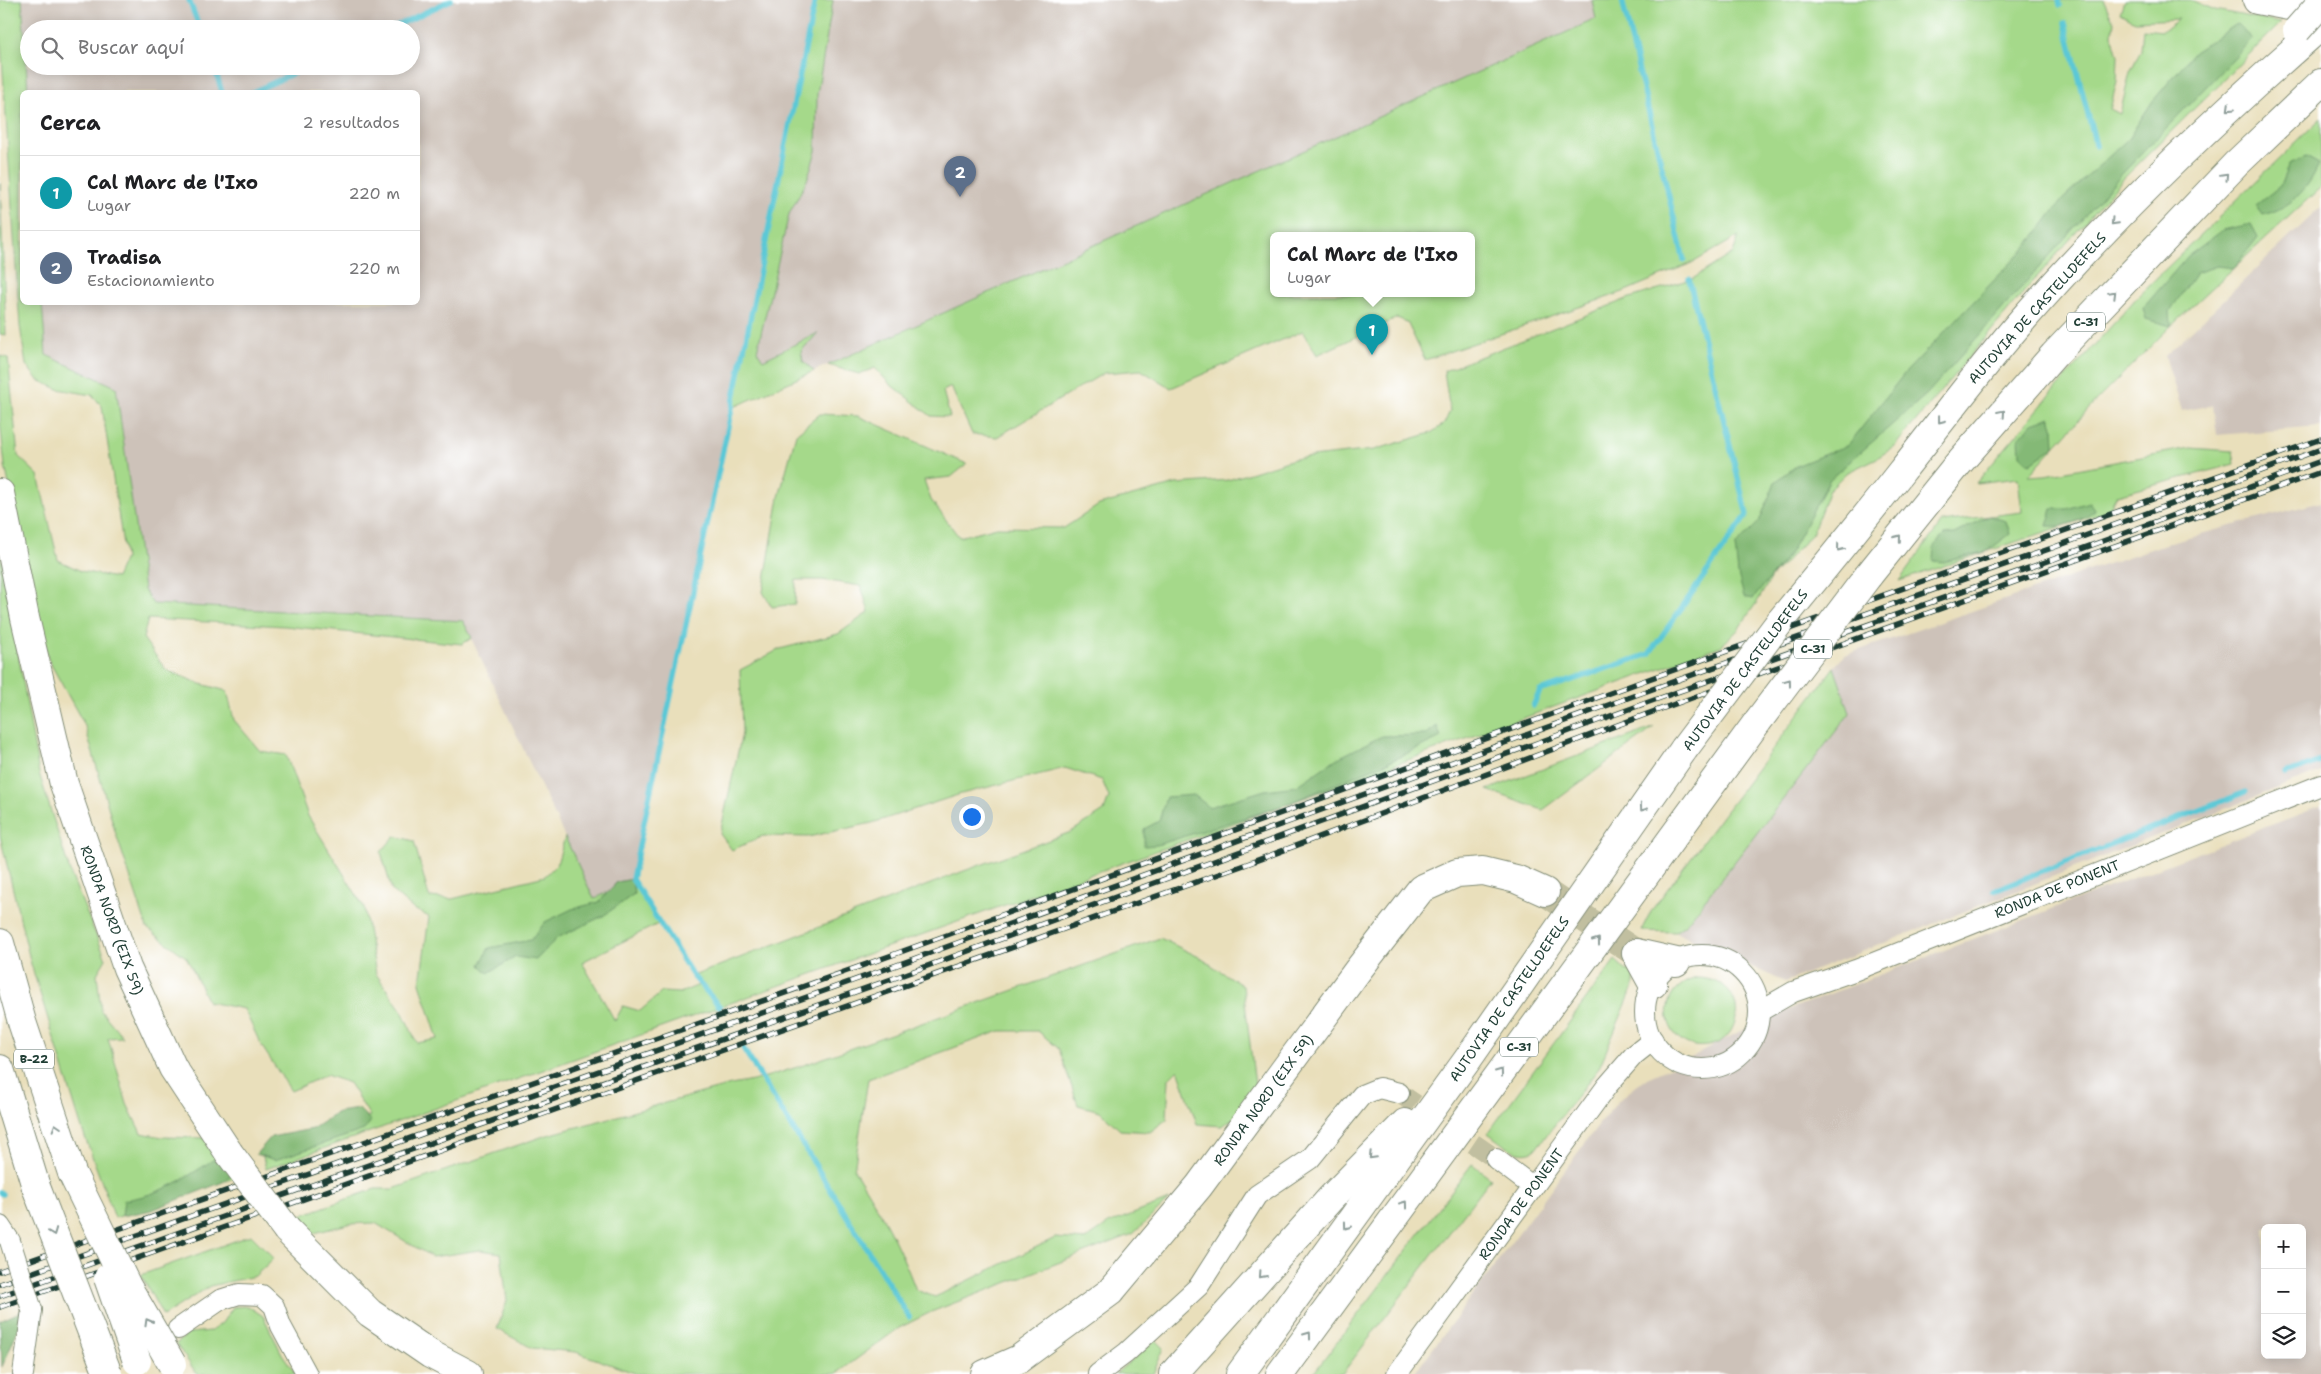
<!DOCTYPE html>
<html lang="es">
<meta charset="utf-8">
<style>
:root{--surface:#fff;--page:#f2f2f2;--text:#202124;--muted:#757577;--line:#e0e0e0;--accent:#1a73e8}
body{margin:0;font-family:"Shantell Sans",sans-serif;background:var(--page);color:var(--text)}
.controls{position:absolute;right:15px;bottom:15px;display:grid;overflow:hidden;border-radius:8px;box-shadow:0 2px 12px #0003}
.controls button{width:45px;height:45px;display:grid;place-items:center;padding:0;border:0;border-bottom:1px solid var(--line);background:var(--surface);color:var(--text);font:25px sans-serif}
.you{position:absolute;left:971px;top:816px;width:18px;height:18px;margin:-12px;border:4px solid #fff;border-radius:50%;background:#1a73e8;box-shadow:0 0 0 8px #1a73e833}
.badge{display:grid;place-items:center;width:32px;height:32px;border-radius:50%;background:var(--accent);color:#fff;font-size:16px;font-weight:700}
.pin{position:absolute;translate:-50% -41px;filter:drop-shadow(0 1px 2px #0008)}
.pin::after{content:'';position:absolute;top:26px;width:18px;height:15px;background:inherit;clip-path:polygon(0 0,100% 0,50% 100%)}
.popup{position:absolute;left:1270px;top:232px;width:205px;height:65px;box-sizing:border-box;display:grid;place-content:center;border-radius:8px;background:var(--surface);filter:drop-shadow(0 1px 4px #0005);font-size:16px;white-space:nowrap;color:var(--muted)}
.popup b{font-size:19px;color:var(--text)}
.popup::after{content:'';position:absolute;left:50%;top:100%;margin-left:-10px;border:10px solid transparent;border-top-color:var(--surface)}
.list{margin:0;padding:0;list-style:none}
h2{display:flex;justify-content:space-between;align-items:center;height:65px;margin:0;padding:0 20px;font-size:21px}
h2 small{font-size:16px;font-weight:400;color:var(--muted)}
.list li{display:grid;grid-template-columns:32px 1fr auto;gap:15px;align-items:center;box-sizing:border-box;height:75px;padding:0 20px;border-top:1px solid var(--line)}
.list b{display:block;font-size:19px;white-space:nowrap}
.list p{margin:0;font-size:16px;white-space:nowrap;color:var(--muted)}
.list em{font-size:16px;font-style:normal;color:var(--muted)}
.icon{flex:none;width:28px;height:28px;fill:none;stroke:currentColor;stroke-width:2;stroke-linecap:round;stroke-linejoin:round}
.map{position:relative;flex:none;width:2321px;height:1374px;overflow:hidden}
.search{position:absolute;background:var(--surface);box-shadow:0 2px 12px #0003;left:20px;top:20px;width:400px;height:55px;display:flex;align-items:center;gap:12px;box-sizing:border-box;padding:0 18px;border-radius:28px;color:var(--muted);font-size:19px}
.panel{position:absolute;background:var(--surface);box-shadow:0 2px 12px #0003;left:20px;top:90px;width:400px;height:215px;border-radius:8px}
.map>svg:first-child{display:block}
.industrial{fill:#cdc2b9;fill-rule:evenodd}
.green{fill:#a5d98a;stroke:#628b5f;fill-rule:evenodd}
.forest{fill:#84b976;stroke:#527b55}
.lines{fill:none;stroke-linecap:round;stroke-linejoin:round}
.stream{stroke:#5cc8d6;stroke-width:5.5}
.street-tunnel{stroke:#c1bfa0;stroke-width:20;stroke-dasharray:20 10;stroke-linecap:butt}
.secondary-tunnel{stroke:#c1bfa0;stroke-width:28;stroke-dasharray:28 14;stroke-linecap:butt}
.street-casing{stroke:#848e78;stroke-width:22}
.secondary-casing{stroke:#848e78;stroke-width:30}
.highway-casing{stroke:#848e78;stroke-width:30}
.street{stroke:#fff;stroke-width:20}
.secondary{stroke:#fff;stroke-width:28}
.highway{stroke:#fff;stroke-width:28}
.rail-casing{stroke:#1f3d34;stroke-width:5.5}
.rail{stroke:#fff;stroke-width:4;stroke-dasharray:11;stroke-linecap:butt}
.street-bridge-casing{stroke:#848e78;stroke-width:22;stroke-linecap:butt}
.secondary-bridge-casing{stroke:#848e78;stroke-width:30;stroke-linecap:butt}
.highway-bridge-casing{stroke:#848e78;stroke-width:30;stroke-linecap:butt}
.street-bridge{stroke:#fff;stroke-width:20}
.secondary-bridge{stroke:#fff;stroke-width:28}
.highway-bridge{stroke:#fff;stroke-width:28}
.oneway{stroke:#8f9e9a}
.labels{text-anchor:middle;stroke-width:4.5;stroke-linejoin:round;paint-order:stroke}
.shield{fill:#fff;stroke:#627771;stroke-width:1}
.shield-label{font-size:12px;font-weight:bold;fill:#1f3d34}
.street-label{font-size:14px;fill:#1f3d34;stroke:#fff}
</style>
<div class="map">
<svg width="2321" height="1374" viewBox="0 0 2321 1374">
<rect width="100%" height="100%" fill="#fff"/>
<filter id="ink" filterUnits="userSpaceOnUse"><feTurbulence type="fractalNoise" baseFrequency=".02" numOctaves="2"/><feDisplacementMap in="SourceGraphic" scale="10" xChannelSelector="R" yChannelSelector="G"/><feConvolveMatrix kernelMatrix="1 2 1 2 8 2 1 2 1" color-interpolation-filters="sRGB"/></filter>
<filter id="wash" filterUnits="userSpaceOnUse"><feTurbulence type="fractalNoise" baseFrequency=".0096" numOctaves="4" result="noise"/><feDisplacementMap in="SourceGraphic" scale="20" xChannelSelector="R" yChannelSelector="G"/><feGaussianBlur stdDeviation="1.12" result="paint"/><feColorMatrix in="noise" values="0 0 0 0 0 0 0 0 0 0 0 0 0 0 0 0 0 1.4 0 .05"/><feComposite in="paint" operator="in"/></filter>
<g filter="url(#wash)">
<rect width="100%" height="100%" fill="#e9dfbb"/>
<!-- industrial -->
<g class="industrial">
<path d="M22 0H1592L1596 19 732 408 632 879 594 899 463 621 153 604 144 590 116 387 46 355 42 303 418 302V92H28ZM29 29H411V66H29Z"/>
<path d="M2321 207V427L2217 435 2213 405 2182 411 2165 356Z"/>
<path d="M2321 502V771L1785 982 1675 932 1687 923 1850 713 1834 667 1845 655 2171 542Z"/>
<path d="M2321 806V1374H1414L1599 1124 1621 1098 1647 1078 1683 1062 1759 1021ZM2265 1228H2302V1355H2265Z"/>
</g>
<!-- green -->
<g class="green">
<path d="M0 0H22L28 92H22V302L42 303 46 355 116 387 144 590 153 604 463 621 472 638 462 644 285 626 148 619 143 638 166 670 201 684 227 691 234 720 260 751 286 755 308 816 364 907 376 974 402 1011 417 1043 438 1039 420 983 429 917 412 908 392 891 381 852 395 836 414 841 429 897 452 899 545 876 557 864 565 837 594 899 632 879 660 923 582 962 615 1021 623 1006 640 1011 662 992 680 993 699 985 693 976 964 871 1071 832 1104 811 1109 797 1102 780 1065 768 961 794 872 823 808 837 763 836 732 850 720 834 742 733 740 670 780 649 838 634 869 612 861 586 822 580H796L795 604 772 607 763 592 779 497 796 434 820 414 858 416 967 464 951 477 924 480 931 500 959 537 997 527 1064 528 1099 505 1176 484 1228 480 1294 459 1374 450 1431 433 1444 424 1450 411 1444 371 1627 299 1694 278 1733 253 1739 236 1694 262 1623 292 1425 360 1407 322 1397 318 1317 355 1303 331 1171 388 1141 370 1104 373 997 437 972 434 951 387 943 391 950 417 931 416 891 385 875 368 859 374 828 365 1596 19 1592 0H2103L2114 22 2112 35 2118 56 2117 81 2110 109 2120 114 2130 72 2141 50 2143 29 2162 31 2179 19 2135 21 2120 13 2124 0H2191L2215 10 2281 23 2121 181 2023 293 1894 447 1877 458 1846 473 1829 490 1812 534 1772 576 1759 599 1737 631 1721 646 1282 806 266 1169 263 1157 370 1116 349 1083 326 1075 291 1091 261 1045 244 1009 208 1002 187 958 147 928 115 831 85 726 48 659 5 466 0 421V356L8 358 18 456 38 475 58 560 81 571 116 578 125 558 102 406 92 395 58 389 38 380 26 365 20 326 0 27ZM1273 236H1471V294H1273Z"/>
<path d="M815 0H833L817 94 816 151 807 180 789 214 757 351 763 360 818 333 801 351 803 361 814 371 732 408Z"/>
<path d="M2321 118V187L2171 326 2097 400 2028 476 2045 475 2190 448 2233 451 2235 464 2117 495 2108 511 1899 581 1942 522 2022 512 2018 478 1976 483 2051 394 2139 295Z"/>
<path d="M0 183 6 335 0 334Z"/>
<path d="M0 550 39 773 71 875 106 959 97 974 101 1011 123 1037 108 1038 127 1104 141 1133 162 1137 207 1138 240 1176 115 1218 82 1129 31 964 0 836Z"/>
<path d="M1834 667 1850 713 1687 923 1675 932 1641 931 1651 911Z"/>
<path d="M1655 727 1543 810 1487 790Z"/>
<path d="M1160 938 1199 957 1243 986 1255 1085 1233 1119 1222 1126 1197 1124 1178 1069 1169 1078 1167 1119 1150 1132 1120 1130 1100 1111 1078 1105 1059 1049 1038 1031H1000L868 1079 854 1170C880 1210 899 1245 916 1290L935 1297 1055 1238 1085 1240 1110 1223 1169 1200 1133 1234 931 1312 899 1328 836 1374H637L576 1352 532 1348 497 1329 507 1301 501 1253 480 1250 432 1257 375 1223 348 1224 311 1234 296 1217 375 1189H393L544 1136 731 1085 753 1081 804 1065Z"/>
<path d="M1615 960 1627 971 1631 969 1634 976V985L1599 1068 1535 1150C1517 1159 1502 1143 1488 1133Z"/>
<path d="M1697 978C1725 978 1746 1002 1732 1029 1728 1037 1720 1043 1712 1045 1666 1057 1647 991 1697 978Z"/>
<path d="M1472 1164 1491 1178 1342 1374H1313Z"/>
<path d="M251 1235 274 1258 255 1276 210 1286 163 1316 141 1275Z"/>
<path d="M248 1306 263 1316 282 1354 296 1374H197L176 1344 189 1333 211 1331 222 1323 233 1307Z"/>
<path d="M1156 1340 1164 1348 1153 1374H1115Z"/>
</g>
<!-- forest -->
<g class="forest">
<path d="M2237 24 2252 39 2119 177 1927 394 1830 479 1790 553 1753 599 1744 597 1738 574 1735 546 1759 522 1775 482 1796 466 1848 445 1904 374 2028 245 2063 199 2128 139 2152 102 2194 52Z"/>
<path d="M2306 157 2319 164C2308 190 2290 208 2263 215L2256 205 2280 186 2289 164Z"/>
<path d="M2251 224 2258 237 2234 268 2217 266 2196 273 2170 311 2171 326 2146 319 2143 308 2188 256 2223 230Z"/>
<path d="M2050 417 2054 429 2055 446 2030 464 2020 455 2019 438 2033 423Z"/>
<path d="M2089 502 2095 510C2080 521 2066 528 2047 526L2052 509H2067Z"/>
<path d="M1989 516 2006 521 2010 534 1988 551 1944 562 1933 561 1934 546 1944 535 1954 534Z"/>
<path d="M1437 726 1441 737 1387 763 1282 806 1157 845 1144 846V829L1159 821 1166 797 1194 795 1209 807 1265 790 1297 786 1336 759 1382 736 1425 735Z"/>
<path d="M632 879 634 894 603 916 557 938 536 960 516 957 488 973 480 965 489 948 531 940 545 922 572 909 599 902 617 882Z"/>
<path d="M359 1109 371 1121 364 1130 275 1160 256 1154 271 1137 312 1129 338 1112Z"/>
<path d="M219 1156 240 1166 223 1182 152 1210 122 1216 124 1200C165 1194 185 1178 219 1156Z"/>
<path d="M22 1311V1320L2 1367 0 1321Z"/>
</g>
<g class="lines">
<!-- stream -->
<g class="stream">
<path d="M189 0 200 29"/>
<path d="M1622 0 1684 260"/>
<path d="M2059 0 2060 5"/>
<path d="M2065 23 2096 146"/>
<path d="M390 29 451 0"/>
<path d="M214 66 222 92"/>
<path d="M253 92 309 66"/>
<path d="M1533 706 1540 691 1649 654 1747 515 1689 279"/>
<path d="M2286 774 2321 761"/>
<path d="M1994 890 2246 792"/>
<path d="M720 1007 693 976 632 879 732 408 815 0"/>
<path d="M743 1048 909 1317"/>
<path d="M0 1192 2 1194"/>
</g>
</g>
</g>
<g filter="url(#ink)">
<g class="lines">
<!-- street-tunnel -->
<path class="street-tunnel" d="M1399 1093 1496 1159"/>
<!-- secondary-tunnel -->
<path class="secondary-tunnel" d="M1545 892 1636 953"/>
<!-- street casing -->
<g class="street-casing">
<g id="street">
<circle cx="1702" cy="1012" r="57"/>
<path d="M1760 1011 1793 992 1856 970 2321 785"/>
<path d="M1496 1159 1533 1187"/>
<path d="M0 1226 10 1241"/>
<path d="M178 1329 220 1300 239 1294 262 1295 274 1306 281 1326 307 1374"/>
<path d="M23 1374 32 1310"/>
<path d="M1098 1374 1126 1353 1199 1286 1257 1195 1310 1159 1362 1095 1379 1088 1399 1093"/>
<path d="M1397 1374 1607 1086 1634 1055 1653 1040"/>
</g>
</g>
<!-- secondary casing -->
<g class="secondary-casing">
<g id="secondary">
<path d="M2257 0 2321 12"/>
<path d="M0 493 25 618 64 784 127 968 173 1068 229 1153"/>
<path d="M1636 953 1676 962"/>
<path d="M1636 953 1653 984"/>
<path d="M287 1230 370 1313 430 1354 468 1374"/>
<path d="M985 1374 1019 1359 1110 1292 1199 1186 1358 970 1421 889 1457 873 1483 871 1516 879 1545 892"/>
</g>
</g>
<!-- highway casing -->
<g class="highway-casing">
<g id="highway">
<path d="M1868 576 1958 464 2054 355 2236 164 2321 83"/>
<path d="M1779 623C1820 573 1861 523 1901 472 1940 423 1977 373 2018 325 2111 218 2214 119 2321 26"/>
<path d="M0 943 22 1022 72 1173"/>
<path d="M0 1069 36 1187"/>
<path d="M1173 1374 1331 1198 1405 1123"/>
<path d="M1240 1374 1468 1059 1684 749"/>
<path d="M1280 1374 1758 721"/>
</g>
</g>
<!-- street -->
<use href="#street" class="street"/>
<!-- secondary -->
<use href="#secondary" class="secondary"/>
<!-- highway -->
<use href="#highway" class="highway"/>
<!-- rail casing -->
<g class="rail-casing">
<g id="rail">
<path d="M0 1271 895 954 1643 681 2321 439"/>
<path d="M0 1284 897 965 1644 692 2052 548 2321 449"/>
<path d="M0 1296 900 976 1646 703 2054 559 2321 461"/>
<path d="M0 1307 1247 864 1647 714 2321 472"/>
</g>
</g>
<!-- rail -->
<use href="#rail" class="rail"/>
<!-- street-bridge casing -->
<g class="street-bridge-casing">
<path id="street-bridge" d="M10 1241 32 1310"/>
</g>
<!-- secondary-bridge casing -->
<g class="secondary-bridge-casing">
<path id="secondary-bridge" d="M229 1153 287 1230"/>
</g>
<!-- highway-bridge casing -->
<g class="highway-bridge-casing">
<g id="highway-bridge">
<path d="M2297 30 2321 3"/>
<path d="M1758 721 1868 576"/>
<path d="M1684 749 1779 623"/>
<path d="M72 1173 127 1286 172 1364"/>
<path d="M36 1187 108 1374"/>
<path d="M108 1278 137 1361"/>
</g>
</g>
<!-- street-bridge -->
<use href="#street-bridge" class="street-bridge"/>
<!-- secondary-bridge -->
<use href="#secondary-bridge" class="secondary-bridge"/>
<!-- highway-bridge -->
<use href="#highway-bridge" class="highway-bridge"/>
</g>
<!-- one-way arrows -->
<defs><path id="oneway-chevron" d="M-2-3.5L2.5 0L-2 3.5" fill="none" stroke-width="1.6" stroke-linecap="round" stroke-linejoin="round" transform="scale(1.25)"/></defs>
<g class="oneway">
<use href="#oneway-chevron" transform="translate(2230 108) rotate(136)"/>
<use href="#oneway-chevron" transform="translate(2225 176) rotate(-47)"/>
<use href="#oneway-chevron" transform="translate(2114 222) rotate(133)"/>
<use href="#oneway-chevron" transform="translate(2113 294) rotate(-45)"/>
<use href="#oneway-chevron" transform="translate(2002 413) rotate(-49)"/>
<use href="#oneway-chevron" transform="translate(1941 420) rotate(128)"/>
<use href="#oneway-chevron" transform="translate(1898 538) rotate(-51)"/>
<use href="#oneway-chevron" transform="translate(1840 548) rotate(129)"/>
<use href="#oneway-chevron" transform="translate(1788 682) rotate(-53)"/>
<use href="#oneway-chevron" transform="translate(1643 808) rotate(125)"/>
<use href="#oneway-chevron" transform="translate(1597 941) rotate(-54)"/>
<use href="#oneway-chevron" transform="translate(1500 1072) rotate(-54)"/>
<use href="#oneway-chevron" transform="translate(56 1127) rotate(-108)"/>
<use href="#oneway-chevron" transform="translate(1372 1156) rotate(135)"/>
<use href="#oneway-chevron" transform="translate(1404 1204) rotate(-54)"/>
<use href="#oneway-chevron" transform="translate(1347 1226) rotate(126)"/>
<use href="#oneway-chevron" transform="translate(53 1232) rotate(69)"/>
<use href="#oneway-chevron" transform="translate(1262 1275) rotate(132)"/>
<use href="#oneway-chevron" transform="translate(148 1322) rotate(-120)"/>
<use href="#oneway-chevron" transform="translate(1308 1335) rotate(-54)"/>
</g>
</g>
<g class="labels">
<!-- shield labels -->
<g class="shield">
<rect x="2067" y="312.5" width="38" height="19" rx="4"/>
<rect x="1794" y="639.5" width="38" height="19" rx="4"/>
<rect x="1500" y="1037.5" width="38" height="19" rx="4"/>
<rect x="14" y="1049.5" width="40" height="19" rx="4"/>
</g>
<g class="shield-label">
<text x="2086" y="326">C-31</text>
<text x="1813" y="653">C-31</text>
<text x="1519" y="1051">C-31</text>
<text x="34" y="1063">B-22</text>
</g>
<!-- street labels -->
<g class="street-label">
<text transform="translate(2037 308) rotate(-48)" y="5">AUTOVIA DE CASTELLDEFELS</text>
<text transform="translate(1745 670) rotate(-53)" y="5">AUTOVIA DE CASTELLDEFELS</text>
<text transform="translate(2057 889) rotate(-22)" y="5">RONDA DE PONENT</text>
<text transform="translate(112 920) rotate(70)" y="5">RONDA NORD (EIX 59)</text>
<text transform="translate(1509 999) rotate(-55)" y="5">AUTOVIA DE CASTELLDEFELS</text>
<text transform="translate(1263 1100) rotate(-54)" y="5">RONDA NORD (EIX 59)</text>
<text transform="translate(1521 1204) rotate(-54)" y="5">RONDA DE PONENT</text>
</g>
</g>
</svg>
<div class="controls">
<button>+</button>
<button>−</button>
<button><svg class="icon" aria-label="layers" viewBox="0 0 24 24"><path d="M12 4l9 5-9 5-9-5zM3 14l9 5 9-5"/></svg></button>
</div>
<div class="you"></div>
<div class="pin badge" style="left:1372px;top:355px;background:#0f9aa8">1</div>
<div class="popup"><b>Cal Marc de l'Ixo</b>Lugar</div>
<div class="pin badge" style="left:960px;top:197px;background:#5c6f8a">2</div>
<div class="search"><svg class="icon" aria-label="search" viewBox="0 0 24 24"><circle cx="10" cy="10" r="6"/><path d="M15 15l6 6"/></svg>Buscar aquí</div>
<section class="panel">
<h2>Cerca<small>2 resultados</small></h2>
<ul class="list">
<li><span class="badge" style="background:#0f9aa8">1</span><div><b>Cal Marc de l'Ixo</b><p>Lugar</p></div><em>220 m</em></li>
<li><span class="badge" style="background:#5c6f8a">2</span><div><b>Tradisa</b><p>Estacionamiento</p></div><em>220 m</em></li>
</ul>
</section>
</div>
